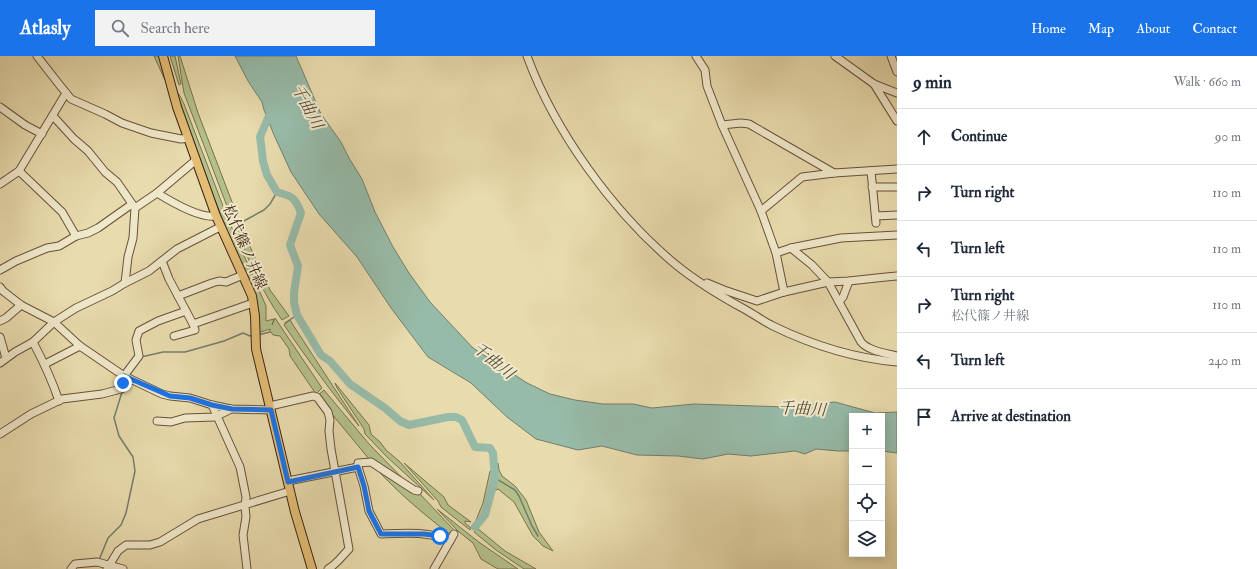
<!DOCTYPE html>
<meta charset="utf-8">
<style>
:root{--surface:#fff;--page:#f2f2f3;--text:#1f2937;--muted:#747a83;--line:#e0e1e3;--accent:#1a73e8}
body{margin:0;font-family:"IM FELL Double Pica","Noto Serif JP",serif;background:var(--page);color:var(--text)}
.controls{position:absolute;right:12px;bottom:12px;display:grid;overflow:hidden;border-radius:0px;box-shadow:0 2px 10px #0003}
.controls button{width:36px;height:36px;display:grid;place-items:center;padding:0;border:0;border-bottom:1px solid var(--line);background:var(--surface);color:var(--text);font:20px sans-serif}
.stop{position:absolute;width:12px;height:12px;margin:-9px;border:3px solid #1a73e8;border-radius:50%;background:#fff}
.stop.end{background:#1a73e8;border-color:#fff;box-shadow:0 1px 4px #0008}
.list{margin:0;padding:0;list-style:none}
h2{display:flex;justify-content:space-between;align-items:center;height:52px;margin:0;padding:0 16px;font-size:17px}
h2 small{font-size:13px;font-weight:400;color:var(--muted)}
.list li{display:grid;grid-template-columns:26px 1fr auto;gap:12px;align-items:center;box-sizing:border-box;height:56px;padding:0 16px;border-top:1px solid var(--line)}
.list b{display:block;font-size:15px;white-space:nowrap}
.list p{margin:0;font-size:13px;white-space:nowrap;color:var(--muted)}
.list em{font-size:13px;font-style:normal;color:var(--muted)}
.icon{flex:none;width:22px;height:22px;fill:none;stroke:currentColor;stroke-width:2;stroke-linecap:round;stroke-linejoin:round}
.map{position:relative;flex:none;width:897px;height:513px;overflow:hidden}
header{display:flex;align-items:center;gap:24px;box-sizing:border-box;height:56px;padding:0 20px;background:var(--accent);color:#fff}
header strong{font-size:19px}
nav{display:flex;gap:22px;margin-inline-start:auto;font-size:14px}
.search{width:280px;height:36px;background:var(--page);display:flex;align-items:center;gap:10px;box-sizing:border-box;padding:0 14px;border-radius:0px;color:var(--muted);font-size:15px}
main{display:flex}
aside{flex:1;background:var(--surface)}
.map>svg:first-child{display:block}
.green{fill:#b4c08b;stroke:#78724f}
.water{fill:#97bba9;stroke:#737e6d}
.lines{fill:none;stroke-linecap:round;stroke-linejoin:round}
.stream{stroke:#737e6d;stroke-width:1.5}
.river{stroke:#97bba9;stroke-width:8}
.minor-casing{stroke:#67513a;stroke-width:9}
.major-casing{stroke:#3c2313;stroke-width:10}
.minor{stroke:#f0e8ca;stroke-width:7}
.major{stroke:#e4be76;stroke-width:8}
.route{stroke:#1a73e8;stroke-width:5}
.labels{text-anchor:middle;stroke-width:4;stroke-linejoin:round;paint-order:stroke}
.street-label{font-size:15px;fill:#3c2313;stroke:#f0e8ca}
.water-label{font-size:16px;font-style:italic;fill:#534938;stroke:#f0e8ca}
</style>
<header>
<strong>Atlasly</strong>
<div class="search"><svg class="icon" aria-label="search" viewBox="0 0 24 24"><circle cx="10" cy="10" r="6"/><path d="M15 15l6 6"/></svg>Search here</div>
<nav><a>Home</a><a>Map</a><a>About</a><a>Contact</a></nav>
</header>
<main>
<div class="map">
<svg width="897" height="513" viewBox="0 0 897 513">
<rect width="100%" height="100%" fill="#e8dbad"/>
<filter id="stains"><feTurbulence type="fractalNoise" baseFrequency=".005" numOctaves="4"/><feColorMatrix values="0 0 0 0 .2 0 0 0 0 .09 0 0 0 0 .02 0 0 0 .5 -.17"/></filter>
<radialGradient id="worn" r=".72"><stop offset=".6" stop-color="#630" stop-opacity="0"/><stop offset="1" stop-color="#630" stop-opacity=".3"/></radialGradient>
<!-- green -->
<g class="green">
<path d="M154 0H159L165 24Z"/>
<path d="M170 0H175L181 28 179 29Z"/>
<path d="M178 0H180L198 57 237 159 235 160 236 164 233 166 184 37Z"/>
<path d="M176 37H178L181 42 184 48 228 163 266 250V265L274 263 272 269 275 262 322 332 316 338 290 300 289 293 280 280 273 279 270 275V273L258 277 257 249 204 117Z"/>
<path d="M238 169 240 174 242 173 270 234 289 260 282 264C262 236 248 203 235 171Z"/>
<path d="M290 264 295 272 359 370C332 337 308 304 284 269Z"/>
<path d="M335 327 369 369 371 378 380 386 386 394 400 406 434 444 387 401 365 378 364 373 337 332Z"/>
<path d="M324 334 369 388 412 432 369 403 317 340Z"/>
<path d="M404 407 444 441 448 449 471 466 465 465V467L471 472 470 474 441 451 438 445Z"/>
<path d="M498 407 499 414 502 420 515 430 526 444 539 476 553 495 543 490 533 480 514 446 498 433C489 436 491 451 487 459 484 463 480 468 477 471L474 469 483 447 490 415Z"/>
<path d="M373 409 415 437 420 438 454 474 452 478 448 477C421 456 395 434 373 409Z"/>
<path d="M437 453 480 487 518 513H498L481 503 473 487 458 475Z"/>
<path d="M477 472 505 495 536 513H524L496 494 474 476Z"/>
</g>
<!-- water -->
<path class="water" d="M235 0H296L321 58 341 86 349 102 362 123 375 156 393 191 409 217 430 246 473 292 527 327 550 338 575 344 603 348H633L652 352 694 348 787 351 835 346 875 357 897 356V397L882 395V360H852V395H838L816 393 805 398 795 395 751 400 728 398 703 403 678 400 637 399 602 390 578 394 536 383 507 361 471 327 428 301 391 252 357 201 319 158 291 116 274 79 264 54 262 46 248 25Z"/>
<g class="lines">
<!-- stream -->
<g class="stream">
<path d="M242 166 264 154 270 148 277 136"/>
<path d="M285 267 297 259"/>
<path d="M258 279 270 276"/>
<path d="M141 301 163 296H185L224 285 243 277 250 280 252 279"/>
<path d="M495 422 515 434 519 440 532 470 538 480"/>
<path d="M99 504 108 482 121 469 126 457 135 415 133 401 119 380 114 362 122 336"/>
</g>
<!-- river -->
<path class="river" d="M271 55 260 81 261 88 263 105 267 119 277 136C292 140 295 141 301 157L290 189 298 210 294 237V247L297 259 321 299 330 305 350 328 385 352 400 365 409 369 448 361H456L462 364 475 391 490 392 493 397 495 422 485 459 475 471"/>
<!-- minor casing -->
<g class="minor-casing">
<g id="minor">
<path d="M37 0 58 27 71 43 105 58 122 67 151 77 181 83 188 82"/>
<path d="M527 0C555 76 613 156 675 208 697 226 722 241 746 254 755 259 763 265 773 270 812 289 853 302 897 306"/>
<path d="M696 0 705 14 707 30 722 69 761 155 776 197 784 236"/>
<path d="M835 0 874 28 897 37"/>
<path d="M891 0 897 16"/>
<path d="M874 28 897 65"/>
<path d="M0 51 25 69 42 78"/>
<path d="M53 60 74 83 88 95 105 116 117 126 135 152 133 182 128 201 125 227"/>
<path d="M722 69 741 67 749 68 834 117"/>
<path d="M19 115 62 156 76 180"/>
<path d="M871 115 876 167"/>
<path d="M0 128 19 115 66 37"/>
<path d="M872 131H897"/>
<path d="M157 137C170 145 200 163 216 160"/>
<path d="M135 152 157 137 196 104"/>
<path d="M761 155 802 121 834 117 897 113"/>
<path d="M876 160 897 159"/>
<path d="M791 192 812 209 828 226 861 286C869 295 885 297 897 300"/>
<path d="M776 197 791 192 841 182 897 179"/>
<path d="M162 205 169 223 193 268 253 247"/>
<path d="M0 214 16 205 47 192 59 190 76 180 88 177 98 172 132 148"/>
<path d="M707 227 724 234 757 245 784 236 828 226 849 225 886 221 897 220"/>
<path d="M0 231 3 235 21 249 54 266 80 290 124 320 162 338 170 340 190 342 212 349 231 353 271 354"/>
<path d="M178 240 212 227 219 225 226 226 243 219"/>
<path d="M839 246 843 241 849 225"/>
<path d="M0 265 6 262 21 249"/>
<path d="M174 280 195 274 193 268"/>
<path d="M0 281 6 302"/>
<path d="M33 286C43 305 52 324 59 345"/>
<path d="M0 307 15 296 33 286 54 266 76 252 112 235 125 227 149 215 177 193 220 171"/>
<path d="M45 308 80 290"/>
<path d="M212 349 240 411 246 441 245 451 246 461 243 479 247 513"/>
<path d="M270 350 313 340 317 341 328 356 330 364 329 375 331 393 349 493C342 500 337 508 328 513"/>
<path d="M157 365 171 366 185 362 215 361 231 353"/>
<path d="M0 378 31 358 62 343 102 338 121 333 123 327 124 320 139 300 136 284 139 275 158 265 186 255"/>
<path d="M358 411 364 430 369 455 381 478C404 477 430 475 450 485"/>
<path d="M288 425 358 411V407L371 406 414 434 418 435"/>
<path d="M71 513 75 508 97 506 123 513"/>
<path d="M107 513 118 495 126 489H150L160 486 198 463 290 435"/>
<path d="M434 513 454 478"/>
</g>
</g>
<!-- major casing -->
<g class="major-casing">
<path id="major" d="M163 0 177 51 216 160 252 240 255 260 256 293 295 456 312 513"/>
</g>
<!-- minor -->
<use href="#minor" class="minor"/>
<!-- major -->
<use href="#major" class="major"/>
</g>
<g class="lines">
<!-- route -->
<path class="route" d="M123 327 124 320 170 340 190 342 212 349 232 353 271 354 288 426 358 411 364 430 369 455 381 478H424L440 480"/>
</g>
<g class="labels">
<!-- street labels -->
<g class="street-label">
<text transform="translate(245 191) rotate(67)" y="5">松代篠ノ井線</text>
</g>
<!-- water labels -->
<g class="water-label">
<text transform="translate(308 50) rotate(62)" y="6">千曲川</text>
<text transform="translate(494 304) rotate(39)" y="6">千曲川</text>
<text transform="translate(802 352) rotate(3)" y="6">千曲川</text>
</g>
</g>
<rect width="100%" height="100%" filter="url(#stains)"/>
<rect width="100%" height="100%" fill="url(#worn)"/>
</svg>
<div class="controls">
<button>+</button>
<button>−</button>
<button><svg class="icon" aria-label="locate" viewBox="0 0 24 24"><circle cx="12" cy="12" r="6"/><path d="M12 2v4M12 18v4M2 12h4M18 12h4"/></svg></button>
<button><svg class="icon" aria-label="layers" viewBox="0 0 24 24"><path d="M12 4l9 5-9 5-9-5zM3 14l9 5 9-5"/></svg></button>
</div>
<div class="stop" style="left:440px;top:480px"></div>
<div class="stop end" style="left:123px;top:327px"></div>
</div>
<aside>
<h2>9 min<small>Walk · 660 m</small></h2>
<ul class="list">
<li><svg class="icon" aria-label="ahead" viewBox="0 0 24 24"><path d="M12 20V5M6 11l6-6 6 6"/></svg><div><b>Continue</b></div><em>90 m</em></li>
<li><svg class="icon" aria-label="right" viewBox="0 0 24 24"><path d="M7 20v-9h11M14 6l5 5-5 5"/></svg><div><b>Turn right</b></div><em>110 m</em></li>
<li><svg class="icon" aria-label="left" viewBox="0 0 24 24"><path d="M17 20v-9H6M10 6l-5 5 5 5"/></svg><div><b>Turn left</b></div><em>110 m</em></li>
<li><svg class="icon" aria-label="right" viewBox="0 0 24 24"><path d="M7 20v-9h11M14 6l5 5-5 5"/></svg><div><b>Turn right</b><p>松代篠ノ井線</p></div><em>110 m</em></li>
<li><svg class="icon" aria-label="left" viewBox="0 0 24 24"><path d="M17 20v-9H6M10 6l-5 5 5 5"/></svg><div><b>Turn left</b></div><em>240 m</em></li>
<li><svg class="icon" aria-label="arrive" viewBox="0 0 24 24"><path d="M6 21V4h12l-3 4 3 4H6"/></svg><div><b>Arrive at destination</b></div></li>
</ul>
</aside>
</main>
